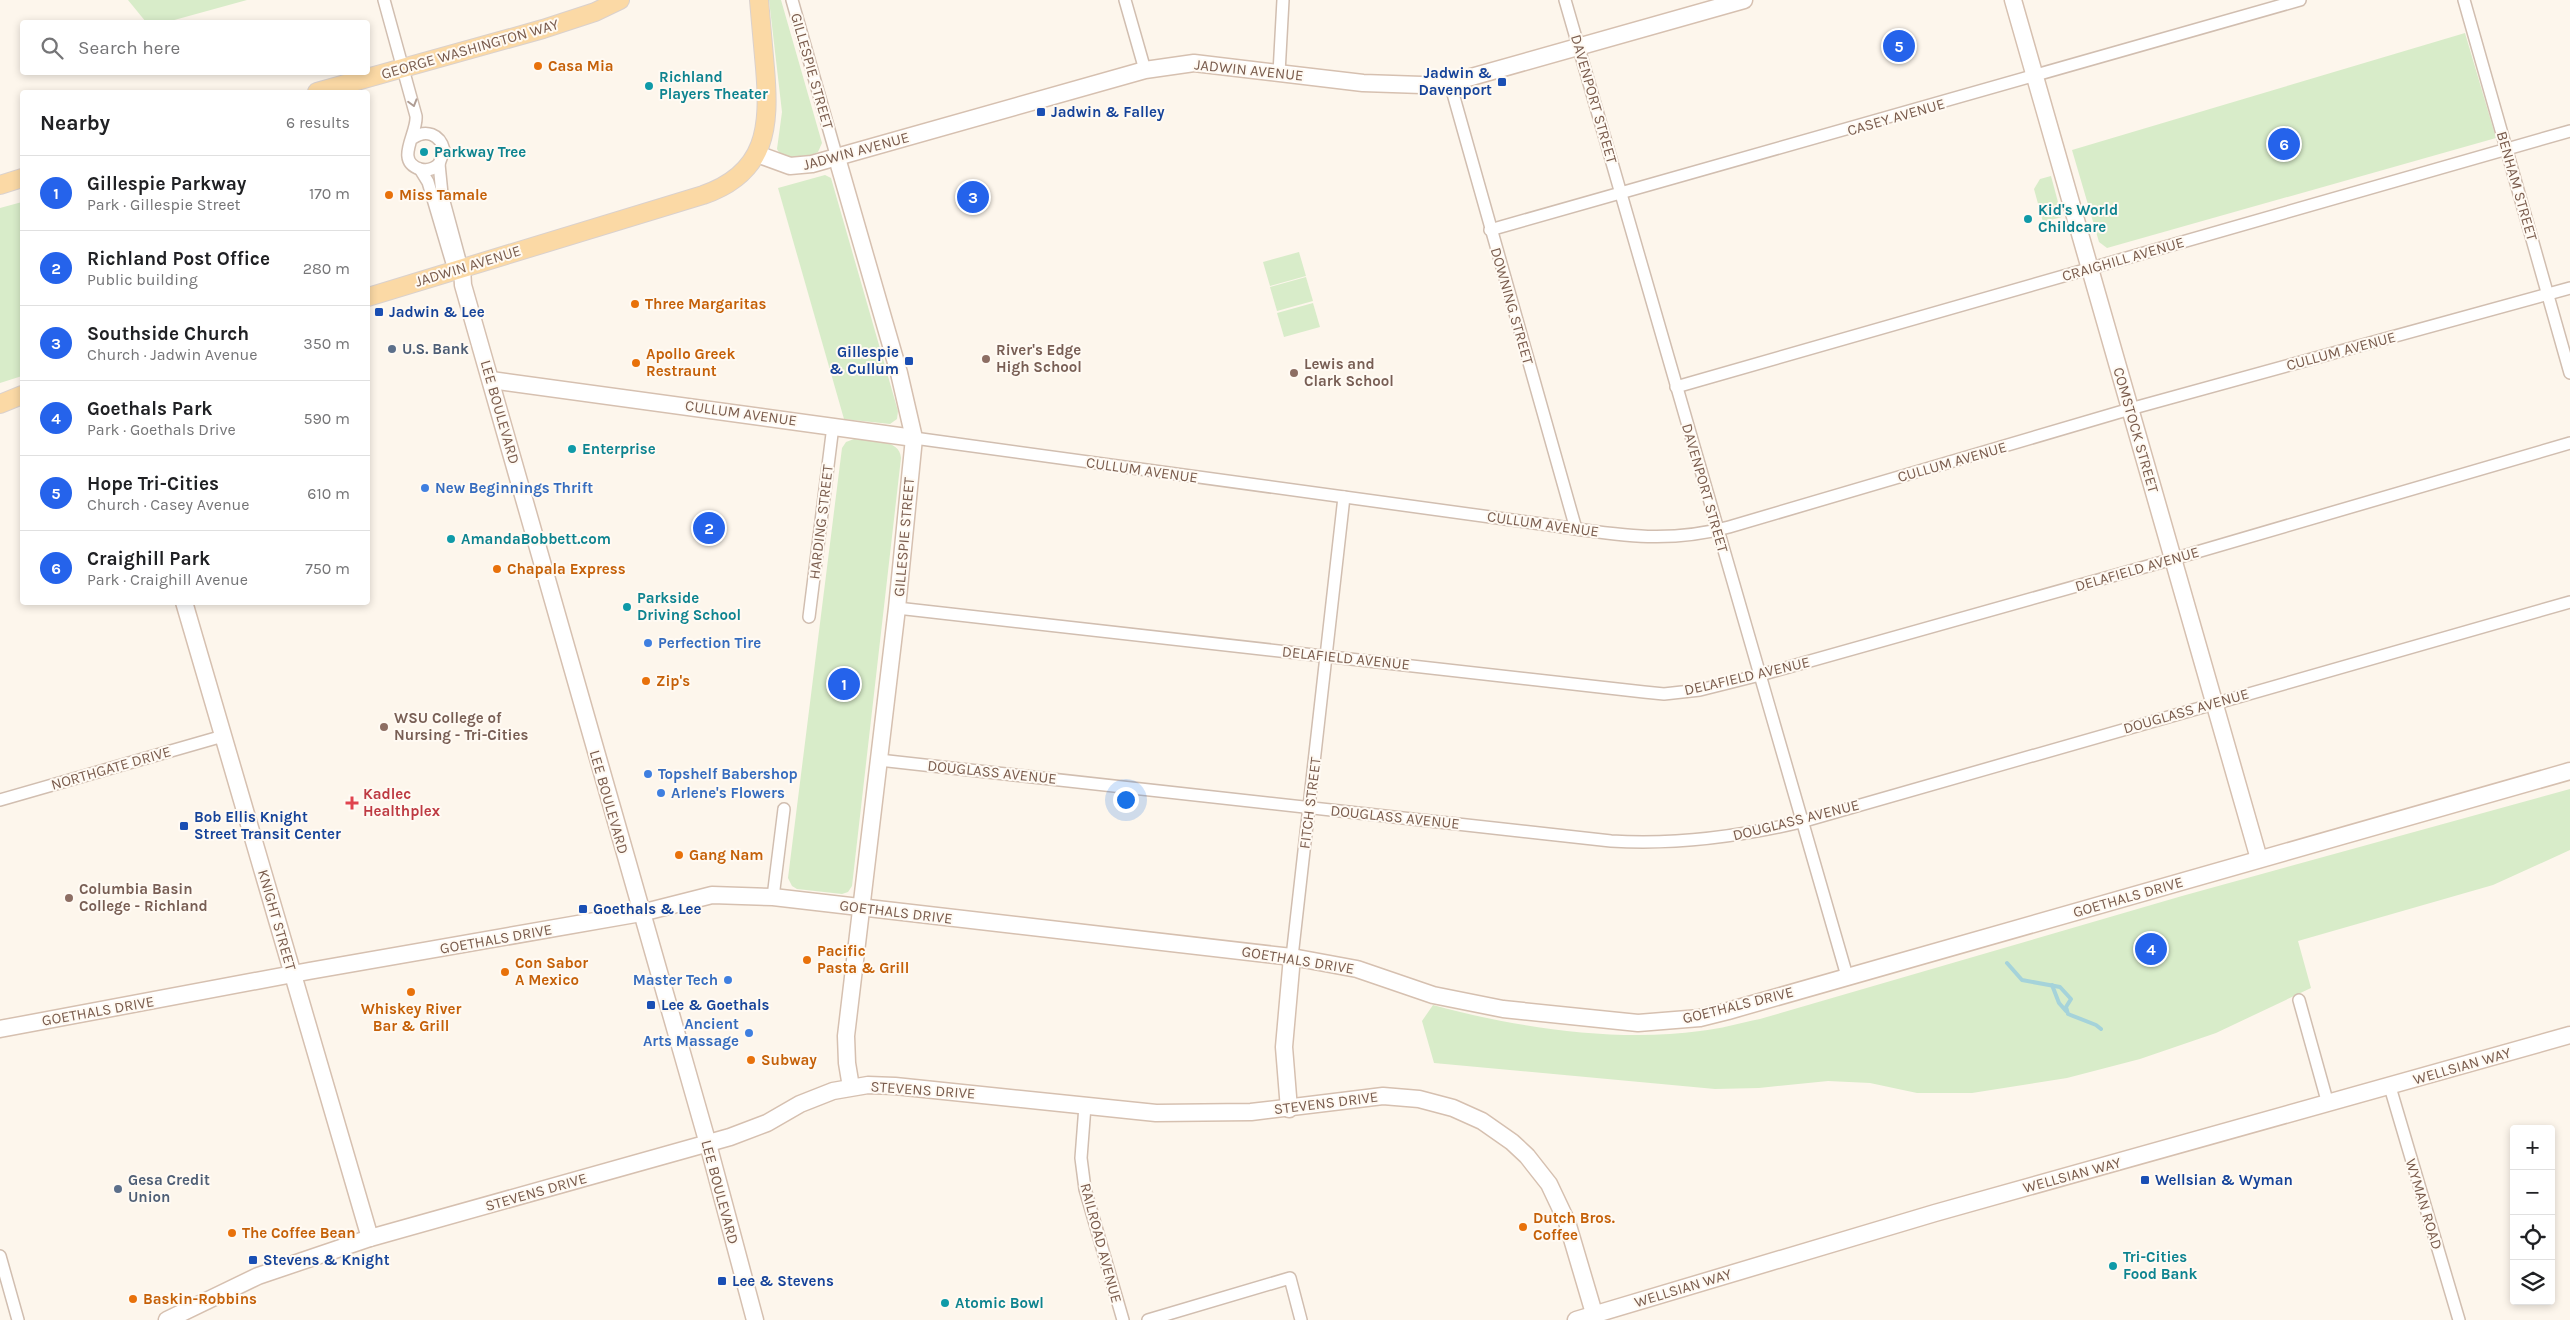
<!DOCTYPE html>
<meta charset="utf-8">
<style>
:root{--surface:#fff;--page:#f2f2f2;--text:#202124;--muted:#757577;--line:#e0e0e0;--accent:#2563eb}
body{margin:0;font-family:Karla,sans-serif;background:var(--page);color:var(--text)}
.controls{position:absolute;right:15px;bottom:15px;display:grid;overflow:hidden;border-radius:5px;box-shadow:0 2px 8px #0003}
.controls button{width:45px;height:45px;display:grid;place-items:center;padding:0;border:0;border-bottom:1px solid var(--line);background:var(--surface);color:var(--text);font:25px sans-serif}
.you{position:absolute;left:1125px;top:799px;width:18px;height:18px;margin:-12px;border:4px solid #fff;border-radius:50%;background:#1a73e8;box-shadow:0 0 0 8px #1a73e833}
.badge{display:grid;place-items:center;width:32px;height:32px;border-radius:50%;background:var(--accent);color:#fff;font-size:16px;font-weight:700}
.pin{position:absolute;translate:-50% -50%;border:2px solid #fff;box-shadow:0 1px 5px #0006}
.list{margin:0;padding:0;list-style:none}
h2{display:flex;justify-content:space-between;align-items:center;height:65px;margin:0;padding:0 20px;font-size:21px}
h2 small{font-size:16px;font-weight:400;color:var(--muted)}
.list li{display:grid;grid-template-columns:32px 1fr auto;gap:15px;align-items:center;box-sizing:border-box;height:75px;padding:0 20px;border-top:1px solid var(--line)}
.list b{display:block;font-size:19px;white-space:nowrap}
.list p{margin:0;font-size:16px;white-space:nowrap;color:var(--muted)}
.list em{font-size:16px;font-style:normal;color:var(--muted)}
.icon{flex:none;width:28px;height:28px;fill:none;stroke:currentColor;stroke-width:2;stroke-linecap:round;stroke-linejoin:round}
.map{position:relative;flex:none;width:2570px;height:1320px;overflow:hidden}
.search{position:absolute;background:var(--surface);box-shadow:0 2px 8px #0003;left:20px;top:20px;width:350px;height:55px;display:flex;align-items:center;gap:12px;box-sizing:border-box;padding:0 18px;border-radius:5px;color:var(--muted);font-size:19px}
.panel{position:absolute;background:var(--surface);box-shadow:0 2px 8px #0003;left:20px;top:90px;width:350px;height:515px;border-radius:5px}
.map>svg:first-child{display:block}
.green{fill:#d8ecc9}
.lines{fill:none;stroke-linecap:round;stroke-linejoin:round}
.stream{stroke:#a5d3da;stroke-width:4}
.street-casing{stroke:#d1beb0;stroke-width:14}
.secondary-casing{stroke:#d6c0b0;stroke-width:19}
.primary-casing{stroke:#dad1cd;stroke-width:20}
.street{stroke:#fff;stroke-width:11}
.secondary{stroke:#fff;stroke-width:16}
.primary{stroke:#fbd9a5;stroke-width:18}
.oneway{stroke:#af9d94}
.food-dot{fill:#e8710a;stroke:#fffaf3;stroke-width:2}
.transit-dot{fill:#1a4fb4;stroke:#fffaf3;stroke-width:2}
.culture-dot{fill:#0f9aa8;stroke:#fffaf3;stroke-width:2}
.service-dot{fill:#5c6f8a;stroke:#fffaf3;stroke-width:2}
.education-dot{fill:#8d6e63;stroke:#fffaf3;stroke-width:2}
.shop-dot{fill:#3f7fe0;stroke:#fffaf3;stroke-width:2}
.health-dot{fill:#e0444e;stroke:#fffaf3;stroke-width:2}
.labels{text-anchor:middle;stroke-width:4;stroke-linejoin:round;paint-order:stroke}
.street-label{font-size:15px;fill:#7a5c4d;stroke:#fffaf3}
.food-label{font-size:15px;font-weight:bold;fill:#c56008;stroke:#fffaf3;text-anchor:start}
.transit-label{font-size:15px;font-weight:bold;fill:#164399;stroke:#fffaf3;text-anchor:start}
.culture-label{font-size:15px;font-weight:bold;fill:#0d838f;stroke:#fffaf3;text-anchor:start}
.service-label{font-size:15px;font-weight:bold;fill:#4e5e75;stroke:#fffaf3;text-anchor:start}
.education-label{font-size:15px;font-weight:bold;fill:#785e54;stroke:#fffaf3;text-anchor:start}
.shop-label{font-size:15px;font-weight:bold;fill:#366cbe;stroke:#fffaf3;text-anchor:start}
.health-label{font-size:15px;font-weight:bold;fill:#be3a42;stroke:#fffaf3;text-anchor:start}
</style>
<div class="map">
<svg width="2570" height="1320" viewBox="0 0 2570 1320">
<rect width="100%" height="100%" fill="#fdf6ec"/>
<!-- green -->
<g class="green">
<path d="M128 0H247L167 22H146Z"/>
<path d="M769 0H781L822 143 818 152C804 159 793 159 780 154L777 149 782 112Z"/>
<path d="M2465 33 2496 138 2107 248 2099 242 2072 150Z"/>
<path d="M825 175 831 178 898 411 897 419 890 424 844 419 778 188Z"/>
<path d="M2051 176 2062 217 2043 222 2034 189 2040 179Z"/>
<path d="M22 202V376L0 383V208Z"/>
<path d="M1299 252 1306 276 1270 286 1263 262Z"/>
<path d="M1306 277 1313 301 1277 311 1270 287Z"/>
<path d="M1313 303 1320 327 1284 337 1277 313Z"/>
<path d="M854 439C869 441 900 438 901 458L852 886 848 892 842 894 797 889 792 886 788 878 842 448 846 442Z"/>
<path d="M2570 789V850L2493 885 2298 941 2311 988 2216 1033 2140 1059 2067 1078 1972 1093H1917L1870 1083 1828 1081 1759 1088 1715 1089 1434 1063 1422 1021 1433 1005C1513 1027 1617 1043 1700 1031 1720 1029 1740 1023 1760 1019L2182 896Z"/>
</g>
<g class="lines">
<!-- stream -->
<g class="stream">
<path d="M2007 963 2022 980 2060 987 2071 999 2066 1007 2068 1014 2096 1025 2101 1029"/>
<path d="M2052 985 2059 1003 2066 1011"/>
</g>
<!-- street casing -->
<g class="street-casing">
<g id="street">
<path d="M384 0 416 116C418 133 394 161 420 169 428 171 434 169 439 164L444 150C440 134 426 129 413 138"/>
<path d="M792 0 837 158"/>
<path d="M1125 0 1145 70"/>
<path d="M1565 0 1847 976"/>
<path d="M2464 0 2570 373"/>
<path d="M1279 73 1283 0"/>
<path d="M1450 83 1576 529"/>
<path d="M439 164 442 194 462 268"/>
<path d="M420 169 428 182 454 270"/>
<path d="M1490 230 2300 0"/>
<path d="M1676 387 2570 131"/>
<path d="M914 438 1556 526C1618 535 1667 544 1729 527L2130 409 2570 288"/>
<path d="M897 608 1644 692 1664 694 1700 690 1760 675 2173 559 2570 443"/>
<path d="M809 617 833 426"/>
<path d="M879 760 1611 841C1676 845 1738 837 1801 822L2570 602"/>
<path d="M0 800 223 736"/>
<path d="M773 897 784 809"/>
<path d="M1292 957 1344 497"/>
<path d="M2299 1000 2328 1104"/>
<path d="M2390 1087 2459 1320"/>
<path d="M1085 1106 1081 1158 1085 1189 1123 1320"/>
<path d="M0 1256 18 1320"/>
<path d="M1148 1320 1290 1278 1301 1320"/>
</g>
</g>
<!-- secondary casing -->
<g class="secondary-casing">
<g id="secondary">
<path d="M2013 0 2259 859"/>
<path d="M757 154 790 166 812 164 1145 70 1194 63 1363 83 1422 85 1450 83 1744 0"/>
<path d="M837 158 899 373 914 438 897 608 846 1036 847 1063 851 1087"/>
<path d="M462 268 463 285 708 1144 755 1320"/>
<path d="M491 380 914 438"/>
<path d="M184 602 370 1238"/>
<path d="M0 1029 309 971 641 913 712 895 773 897 1292 957 1357 969 1433 995 1503 1009 1638 1023 1700 1018 1728 1011 2570 771"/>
<path d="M1289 1109 1284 1047 1292 957"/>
<path d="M167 1320 258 1276 370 1238 730 1137 767 1123 800 1104 833 1091 868 1085 895 1086 1156 1113 1251 1112 1383 1096 1419 1099 1453 1108 1482 1121 1512 1142 1527 1156 1549 1184 1567 1222 1596 1320"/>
<path d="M1576 1320 1935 1213 2570 1035"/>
</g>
</g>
<!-- primary casing -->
<g class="primary-casing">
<g id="primary">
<path d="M317 92 543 29 595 12 620 0"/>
<path d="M0 185 22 178"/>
<path d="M368 297 703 195C767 173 770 127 765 68 763 46 761 23 759 0"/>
<path d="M0 404 22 395"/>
</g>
</g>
<!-- street -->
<use href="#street" class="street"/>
<!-- secondary -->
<use href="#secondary" class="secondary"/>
<!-- primary -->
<use href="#primary" class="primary"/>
</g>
<!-- one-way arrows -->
<defs><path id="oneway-chevron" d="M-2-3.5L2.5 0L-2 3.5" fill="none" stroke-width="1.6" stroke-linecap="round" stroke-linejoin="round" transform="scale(1.25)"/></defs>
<use class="oneway" href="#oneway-chevron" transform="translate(413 103) rotate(74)"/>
<!-- markers -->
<g class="food-dot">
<circle cx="538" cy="66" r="5"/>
<circle cx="389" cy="195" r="5"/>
<circle cx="635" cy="304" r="5"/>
<circle cx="636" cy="363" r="5"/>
<circle cx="497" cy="569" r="5"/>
<circle cx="646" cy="681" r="5"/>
<circle cx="679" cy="855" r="5"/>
<circle cx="807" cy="960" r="5"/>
<circle cx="505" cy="972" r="5"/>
<circle cx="411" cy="992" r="5"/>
<circle cx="751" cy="1060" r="5"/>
<circle cx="1523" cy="1227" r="5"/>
<circle cx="232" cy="1233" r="5"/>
<circle cx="133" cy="1299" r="5"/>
</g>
<g class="transit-dot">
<rect x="1497" y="77" width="10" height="10" rx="2.5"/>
<rect x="1036" y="107" width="10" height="10" rx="2.5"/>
<rect x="374" y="307" width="10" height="10" rx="2.5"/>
<rect x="904" y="356" width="10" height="10" rx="2.5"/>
<rect x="179" y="821" width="10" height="10" rx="2.5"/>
<rect x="578" y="904" width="10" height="10" rx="2.5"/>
<rect x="646" y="1000" width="10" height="10" rx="2.5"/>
<rect x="2140" y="1175" width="10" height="10" rx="2.5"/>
<rect x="248" y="1255" width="10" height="10" rx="2.5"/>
<rect x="717" y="1276" width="10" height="10" rx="2.5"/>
</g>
<g class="culture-dot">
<circle cx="649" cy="86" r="5"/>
<circle cx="424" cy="152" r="5"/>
<circle cx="2028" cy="219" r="5"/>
<circle cx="572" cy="449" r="5"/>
<circle cx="451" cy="539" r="5"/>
<circle cx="627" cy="607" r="5"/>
<circle cx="2113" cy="1266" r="5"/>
<circle cx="945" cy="1303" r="5"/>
</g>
<g class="service-dot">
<circle cx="392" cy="349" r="5"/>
<circle cx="118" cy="1189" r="5"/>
</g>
<g class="education-dot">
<circle cx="986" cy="359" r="5"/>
<circle cx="1294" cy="373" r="5"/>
<circle cx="384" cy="727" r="5"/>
<circle cx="69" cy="898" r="5"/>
</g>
<g class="shop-dot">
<circle cx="425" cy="488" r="5"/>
<circle cx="648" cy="643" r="5"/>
<circle cx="648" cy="774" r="5"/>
<circle cx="661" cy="793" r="5"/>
<circle cx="728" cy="980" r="5"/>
<circle cx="749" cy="1033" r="5"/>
</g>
<path class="health-dot" d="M349.5 795.5h5v5h5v5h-5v5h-5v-5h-5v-5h5z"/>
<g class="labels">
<!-- street labels -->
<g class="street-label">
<text transform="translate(470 49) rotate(-16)" y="5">GEORGE WASHINGTON WAY</text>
<text transform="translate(1249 70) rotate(6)" y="5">JADWIN AVENUE</text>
<text transform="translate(812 71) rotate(74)" y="5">GILLESPIE STREET</text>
<text transform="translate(1594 99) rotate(74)" y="5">DAVENPORT STREET</text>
<text transform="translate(1896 117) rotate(-16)" y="5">CASEY AVENUE</text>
<text transform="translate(856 151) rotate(-15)" y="5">JADWIN AVENUE</text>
<text transform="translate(2517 186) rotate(74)" y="5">BENHAM STREET</text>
<text transform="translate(2123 259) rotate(-16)" y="5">CRAIGHILL AVENUE</text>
<text transform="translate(468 266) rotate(-17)" y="5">JADWIN AVENUE</text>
<text transform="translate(1512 306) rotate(74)" y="5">DOWNING STREET</text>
<text transform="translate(2341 351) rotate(-15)" y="5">CULLUM AVENUE</text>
<text transform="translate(500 412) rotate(74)" y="5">LEE BOULEVARD</text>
<text transform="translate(741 413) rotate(8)" y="5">CULLUM AVENUE</text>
<text transform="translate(2136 430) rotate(74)" y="5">COMSTOCK STREET</text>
<text transform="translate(1952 462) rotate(-16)" y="5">CULLUM AVENUE</text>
<text transform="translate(1142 470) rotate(8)" y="5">CULLUM AVENUE</text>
<text transform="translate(1705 488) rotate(74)" y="5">DAVENPORT STREET</text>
<text transform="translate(821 522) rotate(-83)" y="5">HARDING STREET</text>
<text transform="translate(1543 524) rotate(8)" y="5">CULLUM AVENUE</text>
<text transform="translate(904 537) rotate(-85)" y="5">GILLESPIE STREET</text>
<text transform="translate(2137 569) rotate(-16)" y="5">DELAFIELD AVENUE</text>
<text transform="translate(1346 658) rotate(6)" y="5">DELAFIELD AVENUE</text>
<text transform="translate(1747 676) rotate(-13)" y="5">DELAFIELD AVENUE</text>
<text transform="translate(2186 711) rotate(-16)" y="5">DOUGLASS AVENUE</text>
<text transform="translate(111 768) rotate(-16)" y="5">NORTHGATE DRIVE</text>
<text transform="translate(992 772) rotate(6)" y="5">DOUGLASS AVENUE</text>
<text transform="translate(609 802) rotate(74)" y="5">LEE BOULEVARD</text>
<text transform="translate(1310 803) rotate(-83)" y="5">FITCH STREET</text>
<text transform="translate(1395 817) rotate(6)" y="5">DOUGLASS AVENUE</text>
<text transform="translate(1796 820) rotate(-14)" y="5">DOUGLASS AVENUE</text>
<text transform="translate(2128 897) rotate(-16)" y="5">GOETHALS DRIVE</text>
<text transform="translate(896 912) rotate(7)" y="5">GOETHALS DRIVE</text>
<text transform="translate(277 920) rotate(74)" y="5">KNIGHT STREET</text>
<text transform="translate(496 939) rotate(-10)" y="5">GOETHALS DRIVE</text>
<text transform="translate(1298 960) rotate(9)" y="5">GOETHALS DRIVE</text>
<text transform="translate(1738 1005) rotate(-14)" y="5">GOETHALS DRIVE</text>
<text transform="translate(98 1011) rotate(-10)" y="5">GOETHALS DRIVE</text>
<text transform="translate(2462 1066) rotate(-16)" y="5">WELLSIAN WAY</text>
<text transform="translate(923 1090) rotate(4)" y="5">STEVENS DRIVE</text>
<text transform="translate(1326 1103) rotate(-7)" y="5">STEVENS DRIVE</text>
<text transform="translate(2072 1175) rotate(-15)" y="5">WELLSIAN WAY</text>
<text transform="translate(536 1192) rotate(-16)" y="5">STEVENS DRIVE</text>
<text transform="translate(720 1192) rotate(75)" y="5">LEE BOULEVARD</text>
<text transform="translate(2424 1204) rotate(73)" y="5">WYMAN ROAD</text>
<text transform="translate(1101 1243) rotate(75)" y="5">RAILROAD AVENUE</text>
<text transform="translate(1683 1288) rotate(-17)" y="5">WELLSIAN WAY</text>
</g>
<!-- food labels -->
<g class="food-label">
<text x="548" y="71">Casa Mia</text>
<text x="399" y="200">Miss Tamale</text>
<text x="645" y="309">Three Margaritas</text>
<text x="646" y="359">Apollo Greek<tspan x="646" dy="17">Restraunt</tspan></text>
<text x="507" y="574">Chapala Express</text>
<text x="656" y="686">Zip's</text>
<text x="689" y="860">Gang Nam</text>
<text x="817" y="956">Pacific<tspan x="817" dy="17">Pasta &amp; Grill</tspan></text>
<text x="515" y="968">Con Sabor<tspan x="515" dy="17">A Mexico</tspan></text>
<text x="411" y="1014" text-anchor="middle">Whiskey River<tspan x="411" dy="17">Bar &amp; Grill</tspan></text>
<text x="761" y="1065">Subway</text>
<text x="1533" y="1223">Dutch Bros.<tspan x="1533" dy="17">Coffee</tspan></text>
<text x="242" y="1238">The Coffee Bean</text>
<text x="143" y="1304">Baskin-Robbins</text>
</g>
<!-- transit labels -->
<g class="transit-label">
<text x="1492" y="78" text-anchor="end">Jadwin &amp;<tspan x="1492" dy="17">Davenport</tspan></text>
<text x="1051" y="117">Jadwin &amp; Falley</text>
<text x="389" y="317">Jadwin &amp; Lee</text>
<text x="899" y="357" text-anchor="end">Gillespie<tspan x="899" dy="17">&amp; Cullum</tspan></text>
<text x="194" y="822">Bob Ellis Knight<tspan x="194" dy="17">Street Transit Center</tspan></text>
<text x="593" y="914">Goethals &amp; Lee</text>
<text x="661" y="1010">Lee &amp; Goethals</text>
<text x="2155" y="1185">Wellsian &amp; Wyman</text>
<text x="263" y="1265">Stevens &amp; Knight</text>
<text x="732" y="1286">Lee &amp; Stevens</text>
</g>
<!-- culture labels -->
<g class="culture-label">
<text x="659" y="82">Richland<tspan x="659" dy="17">Players Theater</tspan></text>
<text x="434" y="157">Parkway Tree</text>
<text x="2038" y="215">Kid's World<tspan x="2038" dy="17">Childcare</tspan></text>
<text x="582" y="454">Enterprise</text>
<text x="461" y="544">AmandaBobbett.com</text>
<text x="637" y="603">Parkside<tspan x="637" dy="17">Driving School</tspan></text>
<text x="2123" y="1262">Tri-Cities<tspan x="2123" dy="17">Food Bank</tspan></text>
<text x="955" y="1308">Atomic Bowl</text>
</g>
<!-- service labels -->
<g class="service-label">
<text x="402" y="354">U.S. Bank</text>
<text x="128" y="1185">Gesa Credit<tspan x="128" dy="17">Union</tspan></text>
</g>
<!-- education labels -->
<g class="education-label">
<text x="996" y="355">River's Edge<tspan x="996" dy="17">High School</tspan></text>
<text x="1304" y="369">Lewis and<tspan x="1304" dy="17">Clark School</tspan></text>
<text x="394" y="723">WSU College of<tspan x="394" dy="17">Nursing - Tri-Cities</tspan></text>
<text x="79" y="894">Columbia Basin<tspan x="79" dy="17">College - Richland</tspan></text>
</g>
<!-- shop labels -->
<g class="shop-label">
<text x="435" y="493">New Beginnings Thrift</text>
<text x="658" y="648">Perfection Tire</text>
<text x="658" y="779">Topshelf Babershop</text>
<text x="671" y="798">Arlene's Flowers</text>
<text x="718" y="985" text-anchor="end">Master Tech</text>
<text x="739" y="1029" text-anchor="end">Ancient<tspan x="739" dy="17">Arts Massage</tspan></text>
</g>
<!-- health labels -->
<g class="health-label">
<text x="363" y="799">Kadlec<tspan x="363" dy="17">Healthplex</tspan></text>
</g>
</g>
</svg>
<div class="controls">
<button>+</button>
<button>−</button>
<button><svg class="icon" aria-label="locate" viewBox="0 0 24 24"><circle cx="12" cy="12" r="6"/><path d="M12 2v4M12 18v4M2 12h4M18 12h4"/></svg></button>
<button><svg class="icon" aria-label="layers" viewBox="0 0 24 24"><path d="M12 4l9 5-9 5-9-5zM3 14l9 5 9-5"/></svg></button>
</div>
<div class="you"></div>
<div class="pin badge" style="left:844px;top:684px">1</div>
<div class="pin badge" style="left:709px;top:528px">2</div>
<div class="pin badge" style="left:973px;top:197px">3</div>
<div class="pin badge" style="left:2151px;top:949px">4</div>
<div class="pin badge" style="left:1899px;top:46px">5</div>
<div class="pin badge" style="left:2284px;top:144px">6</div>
<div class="search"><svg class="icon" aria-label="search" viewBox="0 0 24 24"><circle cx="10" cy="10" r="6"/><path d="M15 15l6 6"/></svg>Search here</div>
<section class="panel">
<h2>Nearby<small>6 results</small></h2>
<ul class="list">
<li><span class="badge">1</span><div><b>Gillespie Parkway</b><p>Park · Gillespie Street</p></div><em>170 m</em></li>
<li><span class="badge">2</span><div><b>Richland Post Office</b><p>Public building</p></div><em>280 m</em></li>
<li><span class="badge">3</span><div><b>Southside Church</b><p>Church · Jadwin Avenue</p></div><em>350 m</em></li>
<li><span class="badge">4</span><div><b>Goethals Park</b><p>Park · Goethals Drive</p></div><em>590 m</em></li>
<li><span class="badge">5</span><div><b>Hope Tri-Cities</b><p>Church · Casey Avenue</p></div><em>610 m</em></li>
<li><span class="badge">6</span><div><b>Craighill Park</b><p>Park · Craighill Avenue</p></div><em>750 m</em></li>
</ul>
</section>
</div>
